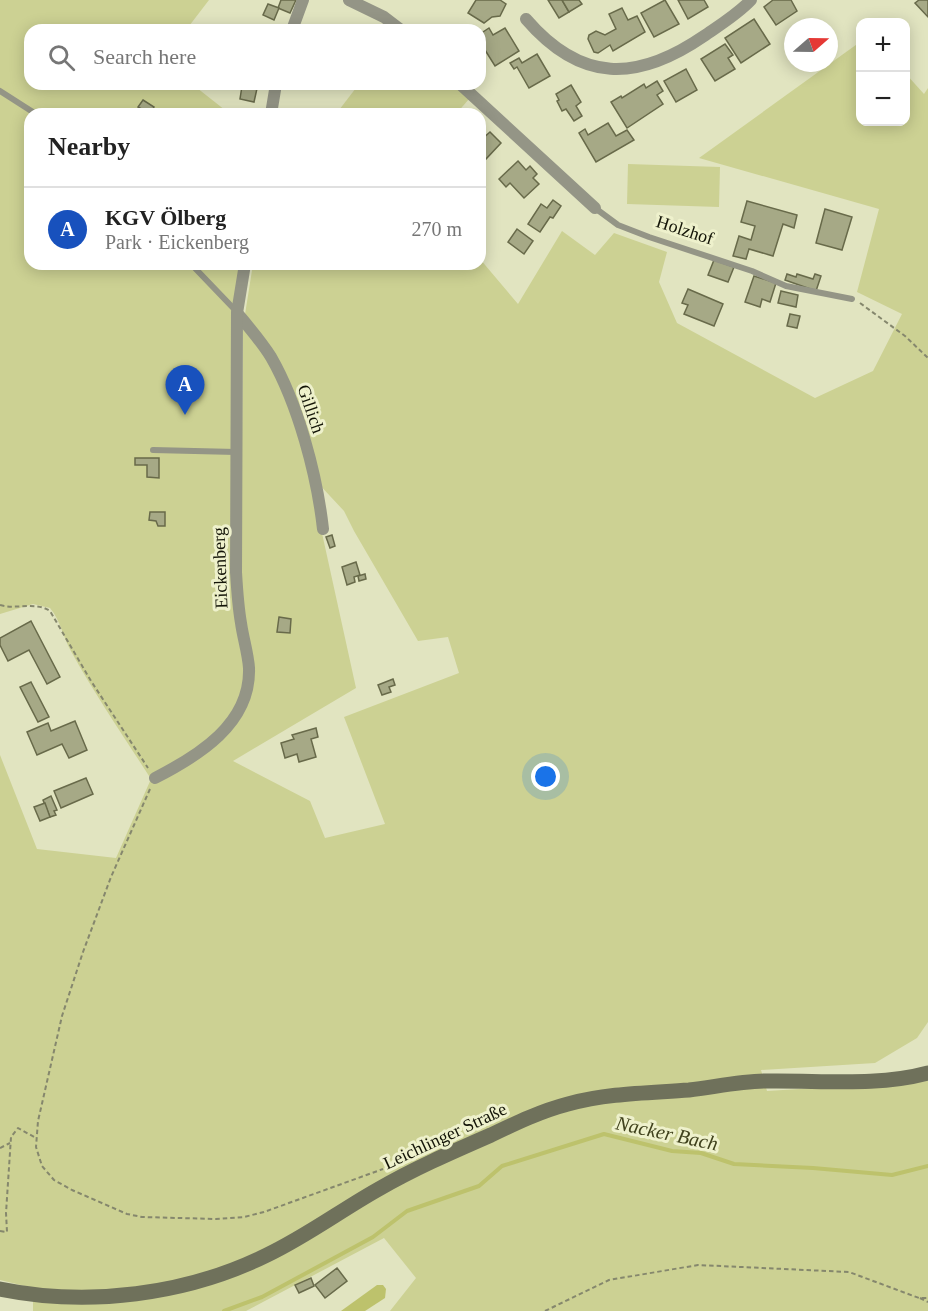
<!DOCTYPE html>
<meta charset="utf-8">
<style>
:root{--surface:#fff;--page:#f2f2f2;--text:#222;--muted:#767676;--line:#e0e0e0;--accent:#1851bd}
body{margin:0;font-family:Georgia,serif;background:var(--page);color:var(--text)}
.controls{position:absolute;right:18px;top:18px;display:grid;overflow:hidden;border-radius:12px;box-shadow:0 3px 15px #0003}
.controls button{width:54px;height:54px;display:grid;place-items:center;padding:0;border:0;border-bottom:2px solid var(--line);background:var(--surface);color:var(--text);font:30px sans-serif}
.compass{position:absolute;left:784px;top:18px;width:54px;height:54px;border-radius:50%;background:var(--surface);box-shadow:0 3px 15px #0003;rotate:70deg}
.you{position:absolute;left:546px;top:777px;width:21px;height:21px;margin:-15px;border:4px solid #fff;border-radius:50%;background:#1a73e8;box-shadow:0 0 0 9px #1a73e833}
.badge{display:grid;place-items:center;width:39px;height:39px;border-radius:50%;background:var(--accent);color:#fff;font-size:20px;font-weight:700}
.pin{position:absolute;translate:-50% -50px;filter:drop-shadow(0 2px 3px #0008)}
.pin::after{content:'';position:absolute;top:32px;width:21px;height:18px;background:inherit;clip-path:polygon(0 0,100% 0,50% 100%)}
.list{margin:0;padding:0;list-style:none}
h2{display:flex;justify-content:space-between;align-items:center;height:78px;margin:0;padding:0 24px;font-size:26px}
h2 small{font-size:20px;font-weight:400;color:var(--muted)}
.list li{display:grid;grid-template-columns:39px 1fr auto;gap:18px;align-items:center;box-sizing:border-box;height:84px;padding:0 24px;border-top:2px solid var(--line)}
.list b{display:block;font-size:22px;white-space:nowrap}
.list p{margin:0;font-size:20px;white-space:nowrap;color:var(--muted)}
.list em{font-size:20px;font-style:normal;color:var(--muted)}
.icon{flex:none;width:33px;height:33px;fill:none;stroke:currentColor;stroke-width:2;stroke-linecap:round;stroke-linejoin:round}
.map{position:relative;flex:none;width:928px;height:1311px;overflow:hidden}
.search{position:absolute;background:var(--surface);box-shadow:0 3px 15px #0003;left:24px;top:24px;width:462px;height:66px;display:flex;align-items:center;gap:15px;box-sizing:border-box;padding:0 21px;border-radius:18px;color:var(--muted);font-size:22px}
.panel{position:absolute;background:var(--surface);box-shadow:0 3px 15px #0003;left:24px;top:108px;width:462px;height:162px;border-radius:18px}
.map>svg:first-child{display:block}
.green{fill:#ccd193;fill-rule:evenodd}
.water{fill:#bdc26c}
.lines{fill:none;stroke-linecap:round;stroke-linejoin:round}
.stream{stroke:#bdc26c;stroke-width:4}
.building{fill:#a6a986;stroke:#686a4a;stroke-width:1.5}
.path{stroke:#85876d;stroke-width:2;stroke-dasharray:4.5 3;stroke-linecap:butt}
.service{stroke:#949586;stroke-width:6}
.minor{stroke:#949586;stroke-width:12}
.secondary{stroke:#6f715b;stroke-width:15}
.labels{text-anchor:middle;stroke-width:6;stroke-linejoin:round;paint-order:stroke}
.street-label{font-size:18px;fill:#131407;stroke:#eef1cc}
.water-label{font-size:20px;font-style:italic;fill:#40421d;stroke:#eef1cc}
</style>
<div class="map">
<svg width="928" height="1311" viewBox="0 0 928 1311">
<rect width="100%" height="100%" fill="#e1e4c0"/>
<!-- green -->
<g class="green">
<path d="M0 0H209L186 30H30V84H192L230 114H30V264H239L241 546 243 327 253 264H480V259L518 304 562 231 595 255 614 233 667 252 659 282 677 323 815 398 873 371 902 314 857 292 879 209 699 158 860 42V122H906V74L924 94 928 88V1022L917 1038 875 1063 761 1070 767 1091 928 1081V1311H390L416 1278 384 1238 246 1311H33V1288L0 1280V755L37 849 116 858 151 779C124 737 96 696 72 653 63 638 61 621 50 608L33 604 0 614ZM316 481 344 511 354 531 418 641 448 637 459 673 344 717 385 824 325 838 310 801 233 761 356 688 320 524Z"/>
<path d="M359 84H453L469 99 456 114H336Z"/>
<path d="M628 164 720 167 719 207 627 204Z"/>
</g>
<!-- water -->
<path class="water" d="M377 1285H383L386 1289 385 1298 365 1311H341Z"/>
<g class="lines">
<!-- stream -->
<path class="stream" d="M224 1311 262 1297 373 1237 407 1211 479 1186 502 1166 604 1134 672 1151 701 1153 734 1164 813 1168 892 1175 928 1166"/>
</g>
<!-- building -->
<g class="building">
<path d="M281 0H296L290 13 278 8Z"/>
<path d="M476 0H500L506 4 500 16 492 17 484 23 468 13Z"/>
<path d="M548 0H562L569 12 559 18Z"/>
<path d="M562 0H579L582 4 569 12Z"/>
<path d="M665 0 679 24 654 37 641 13Z"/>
<path d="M678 0H704L708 7 688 19Z"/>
<path d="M773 0H791L797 11 776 25 764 7Z"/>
<path d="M919 0H928V17L915 3Z"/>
<path d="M268 4 279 8 274 20 263 15Z"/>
<path d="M622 8 628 20 637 16 645 32 613 51 610 45 598 53 594 52 588 39 589 35 596 31 605 35 616 29 609 14Z"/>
<path d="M754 19 770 44 741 63 725 38Z"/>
<path d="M489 28 493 35 505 28 519 51 495 66 480 42 482 41 480 34Z"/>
<path d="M725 44 733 55 728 58 735 69 715 81 701 59Z"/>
<path d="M537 54 550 76 529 88 517 67 514 69 510 63 519 58 522 63Z"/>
<path d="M686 69 697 90 676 102 664 81Z"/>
<path d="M657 81 663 91 657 95 663 104 627 128 611 102 621 96 622 98 644 84 646 88Z"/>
<path d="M236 84H258L254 102 240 99 242 86Z"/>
<path d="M571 85 581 102 576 106 582 116 574 121 566 109 562 111 557 101 559 100 556 94Z"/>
<path d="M143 100 154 107 150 114 138 107Z"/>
<path d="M608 123 616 136 627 130 634 140 596 162 579 133 585 129 588 135Z"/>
<path d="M490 132 501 143 485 160 480 154V137L482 139Z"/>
<path d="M518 161 526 170 530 166 537 174 533 178 539 184 524 198 510 183 506 187 499 179Z"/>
<path d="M553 200 561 206 553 218 550 217 540 232 528 224 541 204 547 208Z"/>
<path d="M747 201 797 215 794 228 783 224 773 256 749 249 746 259 733 256 739 236 751 240 755 226 741 222Z"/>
<path d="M825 209 852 217 842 250 816 243Z"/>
<path d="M517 229 533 241 524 254 508 242Z"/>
<path d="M714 260 734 267 728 282 708 275Z"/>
<path d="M787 274 796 277 797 274 813 279 815 274 821 276 816 291 785 280Z"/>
<path d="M754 276 776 283 770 302 762 299 760 307 745 302Z"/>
<path d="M688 289 723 304 714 326 684 314 688 305 682 303Z"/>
<path d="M781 291 798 295 796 307 778 303Z"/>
<path d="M790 314 800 316 797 328 787 326Z"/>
<path d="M135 458H159V478L147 477V465H135Z"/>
<path d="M150 512H165V526H158L156 521 149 520Z"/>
<path d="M332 535 335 546 330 548 326 537Z"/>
<path d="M356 562 360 575 354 577 355 582 347 585 342 567Z"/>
<path d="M365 574 366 579 359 581 358 576Z"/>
<path d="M279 617 291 619 290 633 277 632Z"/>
<path d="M31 621 60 677 47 684 29 650 8 661 0 645V638Z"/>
<path d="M393 679 395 685 389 687 391 692 382 695 378 685Z"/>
<path d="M31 682 49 717 38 722 20 687Z"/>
<path d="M75 721 87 750 69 758 62 744 37 755 27 732 48 723 51 731Z"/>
<path d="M316 728 318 737 311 739 316 757 299 762 297 754 285 758 281 743 294 739 292 735Z"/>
<path d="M86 778 93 794 61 808 54 791Z"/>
<path d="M51 796 57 810 54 811 56 815 50 817 43 800Z"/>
<path d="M45 803 50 817 40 821 34 807Z"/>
<path d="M337 1268 347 1281 325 1298 315 1285Z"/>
<path d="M311 1278 314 1286 299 1293 295 1285Z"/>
</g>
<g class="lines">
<!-- path -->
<g class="path">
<path d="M860 303 905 336 928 358"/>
<path d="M0 605C16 610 35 601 50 611L91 681 148 768"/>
<path d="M150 789 111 877 83 952 62 1016 38 1121 36 1147 42 1166 54 1180 72 1190 127 1214 142 1217 216 1219 244 1217 264 1212 383 1169"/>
<path d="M0 1148 10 1143"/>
<path d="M0 1231 7 1232 6 1213 11 1137 18 1128 36 1138"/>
<path d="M920 1298 928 1302"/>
<path d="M545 1311 609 1280 698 1265 849 1272 919 1298H928"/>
</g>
<!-- service -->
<g class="service">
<path d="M0 91 36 114"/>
<path d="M595 208 618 225 649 237 752 271 786 286 852 299"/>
<path d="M191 264 237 312"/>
<path d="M153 450 236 452"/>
</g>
<!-- minor -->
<g class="minor">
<path d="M349 0 384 17 401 30"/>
<path d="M526 19C581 83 637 82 704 36 720 25 738 14 751 0"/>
<path d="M292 30 303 0"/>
<path d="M460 84 595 208"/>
<path d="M271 114 276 84"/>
<path d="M237 313C249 327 261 341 271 357 298 404 317 475 323 529"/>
<path d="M155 778C198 756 251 724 249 668 248 653 243 638 241 623 238 606 237 589 236 572L237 313 245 264"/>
</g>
<!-- secondary -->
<path class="secondary" d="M0 1289C88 1307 186 1295 267 1255 305 1237 340 1211 377 1190 413 1169 452 1152 491 1135 516 1123 541 1111 568 1104 608 1093 649 1093 689 1090 715 1087 741 1081 767 1081 821 1080 876 1087 928 1073"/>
</g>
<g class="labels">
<!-- street labels -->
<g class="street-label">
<text transform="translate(685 230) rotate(18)" y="6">Holzhof</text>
<text transform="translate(311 409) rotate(71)" y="6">Gillich</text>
<text transform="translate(220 568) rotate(-92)" y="6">Eickenberg</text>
<text transform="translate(445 1136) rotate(-25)" y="6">Leichlinger Straße</text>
</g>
<!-- water labels -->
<g class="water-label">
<text transform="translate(667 1133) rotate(12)" y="7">Nacker Bach</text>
</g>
</g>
</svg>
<div class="controls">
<button>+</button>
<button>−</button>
</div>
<svg class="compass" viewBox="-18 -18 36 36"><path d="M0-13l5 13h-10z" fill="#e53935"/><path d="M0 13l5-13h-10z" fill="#767676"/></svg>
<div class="you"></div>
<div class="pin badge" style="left:185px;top:415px">A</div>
<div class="search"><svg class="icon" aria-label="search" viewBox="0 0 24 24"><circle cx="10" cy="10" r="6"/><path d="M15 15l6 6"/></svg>Search here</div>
<section class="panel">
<h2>Nearby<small></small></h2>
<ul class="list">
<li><span class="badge">A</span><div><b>KGV Ölberg</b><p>Park · Eickenberg</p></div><em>270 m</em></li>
</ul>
</section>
</div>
